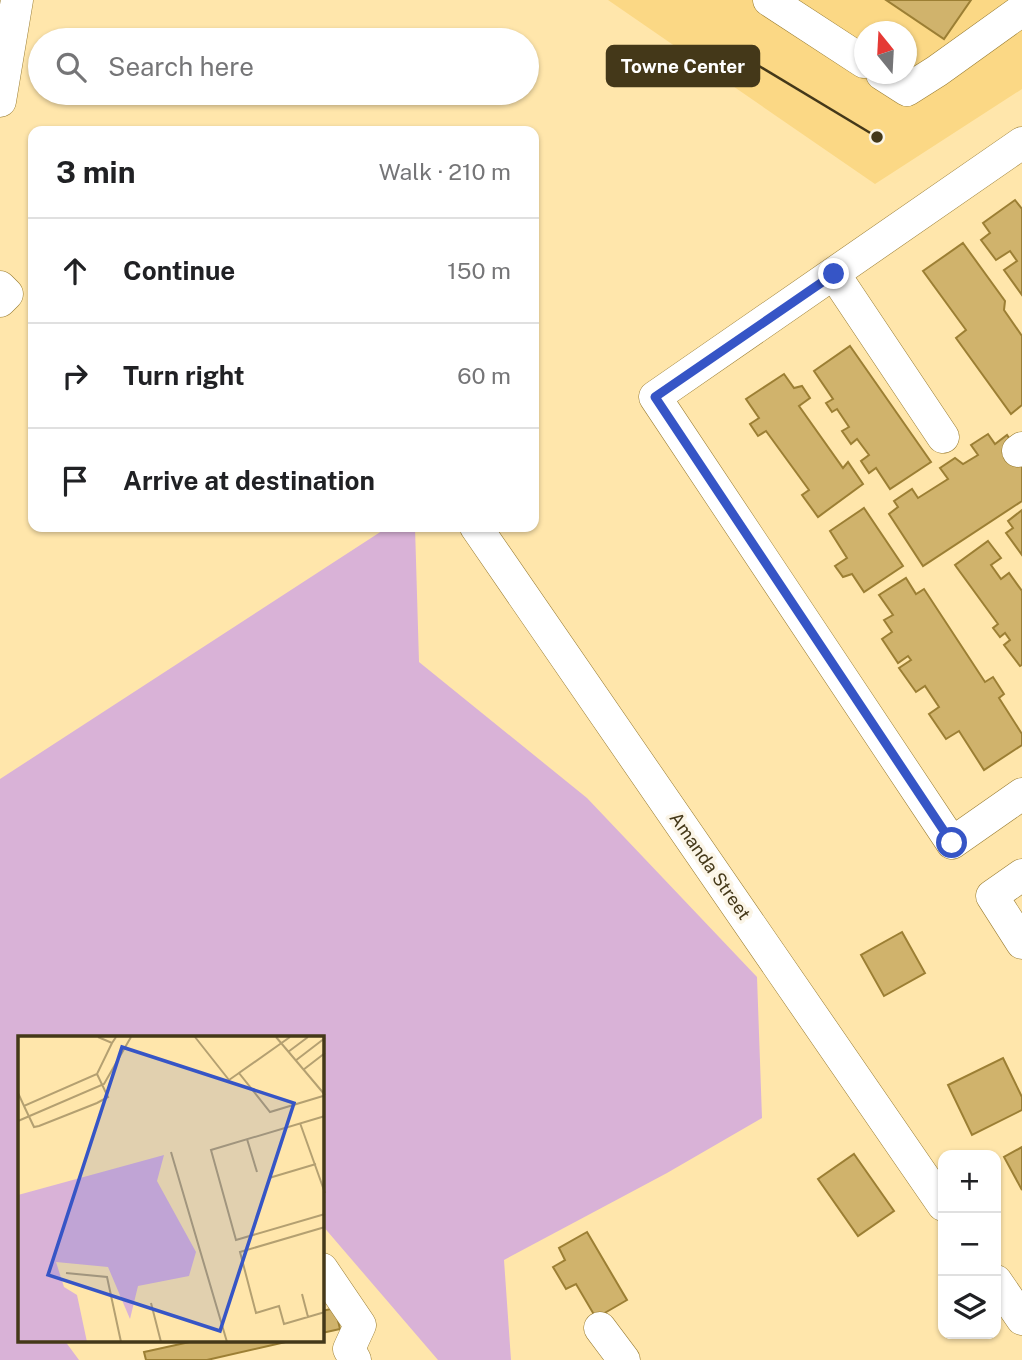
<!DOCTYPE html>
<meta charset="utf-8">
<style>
:root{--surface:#fff;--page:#f6f6f6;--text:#202124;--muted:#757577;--line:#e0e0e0}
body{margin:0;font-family:"Public Sans",sans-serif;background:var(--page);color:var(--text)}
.controls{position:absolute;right:21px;bottom:21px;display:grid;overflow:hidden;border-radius:14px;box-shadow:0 2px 5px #0004}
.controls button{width:63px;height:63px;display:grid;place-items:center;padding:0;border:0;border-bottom:2px solid var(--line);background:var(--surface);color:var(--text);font:35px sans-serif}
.compass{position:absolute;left:854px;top:21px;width:63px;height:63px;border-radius:50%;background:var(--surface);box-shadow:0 2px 5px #0004;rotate:342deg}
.stop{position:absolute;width:21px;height:21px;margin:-16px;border:5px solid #3655c6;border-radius:50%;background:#fff}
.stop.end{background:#3655c6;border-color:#fff;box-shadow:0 2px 7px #0008}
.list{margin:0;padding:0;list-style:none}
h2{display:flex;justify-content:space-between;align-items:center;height:91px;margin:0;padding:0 28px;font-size:30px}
h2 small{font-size:23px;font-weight:400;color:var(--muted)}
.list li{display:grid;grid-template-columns:46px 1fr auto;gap:21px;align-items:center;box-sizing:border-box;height:105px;padding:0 28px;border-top:2px solid var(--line)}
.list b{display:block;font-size:26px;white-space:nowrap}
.list em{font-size:23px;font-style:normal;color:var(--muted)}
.icon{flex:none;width:38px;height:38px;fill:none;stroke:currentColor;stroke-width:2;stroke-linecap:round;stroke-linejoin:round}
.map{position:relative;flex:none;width:1022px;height:1360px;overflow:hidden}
.search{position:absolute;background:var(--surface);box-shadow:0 2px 5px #0004;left:28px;top:28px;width:511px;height:77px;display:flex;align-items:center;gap:18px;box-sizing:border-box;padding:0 24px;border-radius:38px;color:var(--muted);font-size:26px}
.panel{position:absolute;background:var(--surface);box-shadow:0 2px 5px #0004;left:28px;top:126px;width:511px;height:406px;border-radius:14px}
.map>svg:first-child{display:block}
.built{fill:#fbd885;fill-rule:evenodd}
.green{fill:#d9b2d7}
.building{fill:#d0b36c;stroke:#9c7f34;stroke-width:2}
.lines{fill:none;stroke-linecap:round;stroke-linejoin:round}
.minor-casing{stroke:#997c31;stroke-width:33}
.minor{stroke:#fff;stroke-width:32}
.route{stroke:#3655c6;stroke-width:9}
.labels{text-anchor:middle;stroke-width:7;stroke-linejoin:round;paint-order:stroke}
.street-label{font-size:18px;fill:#443819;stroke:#fbf5e7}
.inset-road{fill:none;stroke:#b4a071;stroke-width:2}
.view{fill:#3655c6;fill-opacity:0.15;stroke:#3655c6;stroke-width:3.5}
.inset-edge{fill:none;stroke:#443819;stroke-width:3.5}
.leader{fill:none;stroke:#443819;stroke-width:2.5}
.callout-dot{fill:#443819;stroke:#fbf5e7;stroke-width:2.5}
.callout{fill:#443819;stroke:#443819;stroke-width:2.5}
.callout-label{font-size:19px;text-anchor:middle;font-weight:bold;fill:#fff}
</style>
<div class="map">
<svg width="1022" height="1360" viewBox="0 0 1022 1360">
<rect width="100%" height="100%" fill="#ffe6ab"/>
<!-- built -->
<path class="built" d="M608 0H1022V89L875 184ZM864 32H906V74H864Z"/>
<!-- green -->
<path class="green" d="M388 527H415L419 662 587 798 757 977 762 1118 667 1173 504 1260 511 1360H438L322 1225V1038H19V1273L17 1274 19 1278V1341H65L79 1360H0V779Z"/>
<!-- building -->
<g class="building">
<path d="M886 0H971L944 39Z"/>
<path d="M1015 200 1022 209V295L1004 270 1017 261 1010 251 996 260 981 240 990 233 983 223Z"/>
<path d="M963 243 1005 301 1004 310 1022 336V405L1011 414 956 338 966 330 923 271Z"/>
<path d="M850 346 931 462 890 489 876 468 869 473 861 461 869 455 857 439 851 444 842 431 849 427 837 409 832 412 826 403 833 399 814 371Z"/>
<path d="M784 374 794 388 802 386 810 398 799 406 843 468 848 462 863 484 818 517 802 495 809 490 766 431 758 436 750 424 759 418 746 399Z"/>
<path d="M988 434 995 444 1007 435 1022 457V501L923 566 889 514 898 507 894 501 912 489 918 498 948 479 940 468 955 458 963 464 978 455 971 445Z"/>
<path d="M864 508 903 566 864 592 852 574 843 577 835 566 847 558 830 531Z"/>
<path d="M1022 510V555L1006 533 1013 528 1008 521Z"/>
<path d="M988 541 1001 558 991 565 1001 579 1009 573 1022 591V665L1020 666 1004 645 1010 640 1005 633 1000 637 993 628 998 624 955 565Z"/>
<path d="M906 578 916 594 924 589 985 682 993 677 1004 694 999 698 1022 734V745L984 770 959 731 946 739 929 714 939 707 925 686 916 692 899 668 911 660 908 656 898 663 882 639 892 632 884 620 893 615 879 595Z"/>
<path d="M902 932 925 973 884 996 861 955Z"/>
<path d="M1003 1058 1022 1097V1110L972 1135 948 1085Z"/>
<path d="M1022 1147V1190L1004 1157Z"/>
<path d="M854 1154 894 1211 858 1236 818 1179Z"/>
<path d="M587 1232 627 1300 596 1318 576 1284 566 1289 553 1267 565 1260 559 1248Z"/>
<path d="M335 1308 340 1329 322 1333V1311Z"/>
<path d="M194 1341H290L207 1360H146L144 1352Z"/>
</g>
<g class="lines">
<!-- minor casing -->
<g class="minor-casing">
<g id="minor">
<path d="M769 0 864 62"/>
<path d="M882 74 907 90 937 71 1022 10"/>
<path d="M0 101 17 0"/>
<path d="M1022 143 655 397 952 843 1022 794"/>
<path d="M834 274 943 437"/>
<path d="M0 287 7 294 0 301"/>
<path d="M1018 451 1022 448"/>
<path d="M476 527 943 1205"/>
<path d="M1022 875 992 896 1022 943"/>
<path d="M322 1269 360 1325 349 1349 355 1360"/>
<path d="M996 1281 1022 1319"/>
<path d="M600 1328 624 1360"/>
</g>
</g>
<!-- minor -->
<use href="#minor" class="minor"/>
</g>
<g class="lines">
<!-- route -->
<path class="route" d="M834 274 655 397 952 843"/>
</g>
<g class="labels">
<!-- street labels -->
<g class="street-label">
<text transform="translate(710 866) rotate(55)" y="6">Amanda Street</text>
</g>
</g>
<!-- overview -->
<g transform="translate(18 1036)">
<rect width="306" height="306" fill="#ffe6ab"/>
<path d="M146 119 139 145 178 216 171 240 120 250 112 283 90 231 38 226 46 251 59 259 69 306H0V159Z" fill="#d9b2d7"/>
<path class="inset-road" d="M80 1 94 7 98 1M177 1 211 44 221 37M258 1 307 59M272 1 221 37 252 76 305 60M270 16 290 1M277 25 307 2M285 34 307 17M0 57 6 70 79 38 94 7M6 70 16 91 21 90 79 67 90 61 79 38M307 80 193 114 218 204 307 178M0 85 86 48 113 1M282 87 307 157M229 103 239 136M153 116 209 306M251 142 298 128M307 191 222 216 238 277 261 270 266 288 307 276M48 237 89 241 103 306M284 258 290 281M133 267 143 306"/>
<path class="view" d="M104 11 276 67 202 295 30 239Z"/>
<rect width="306" height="306" class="inset-edge"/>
</g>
<!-- callouts -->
<path class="leader" d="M877 137L759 66"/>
<circle class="callout-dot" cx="877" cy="137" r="7"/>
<rect class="callout" x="607" y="46" width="152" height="40" rx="7"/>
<g class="callout-label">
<text x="683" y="73">Towne Center</text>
</g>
</svg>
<div class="controls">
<button>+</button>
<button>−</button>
<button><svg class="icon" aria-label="layers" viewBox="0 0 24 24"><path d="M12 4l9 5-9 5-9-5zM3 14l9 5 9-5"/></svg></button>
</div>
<svg class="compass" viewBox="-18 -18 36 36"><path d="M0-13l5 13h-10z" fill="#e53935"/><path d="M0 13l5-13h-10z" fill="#757577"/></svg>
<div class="stop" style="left:952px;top:843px"></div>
<div class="stop end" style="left:834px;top:274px"></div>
<div class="search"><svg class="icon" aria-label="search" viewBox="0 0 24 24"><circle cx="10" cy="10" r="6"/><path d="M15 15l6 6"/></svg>Search here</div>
<section class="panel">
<h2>3 min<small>Walk · 210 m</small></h2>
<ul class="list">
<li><svg class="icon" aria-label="ahead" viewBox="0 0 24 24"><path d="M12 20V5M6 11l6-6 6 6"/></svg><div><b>Continue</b></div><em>150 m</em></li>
<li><svg class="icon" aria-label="right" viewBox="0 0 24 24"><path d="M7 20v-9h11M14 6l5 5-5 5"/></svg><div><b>Turn right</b></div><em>60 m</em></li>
<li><svg class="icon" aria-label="arrive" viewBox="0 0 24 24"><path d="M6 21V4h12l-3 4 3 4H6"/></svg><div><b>Arrive at destination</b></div></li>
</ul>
</section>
</div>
